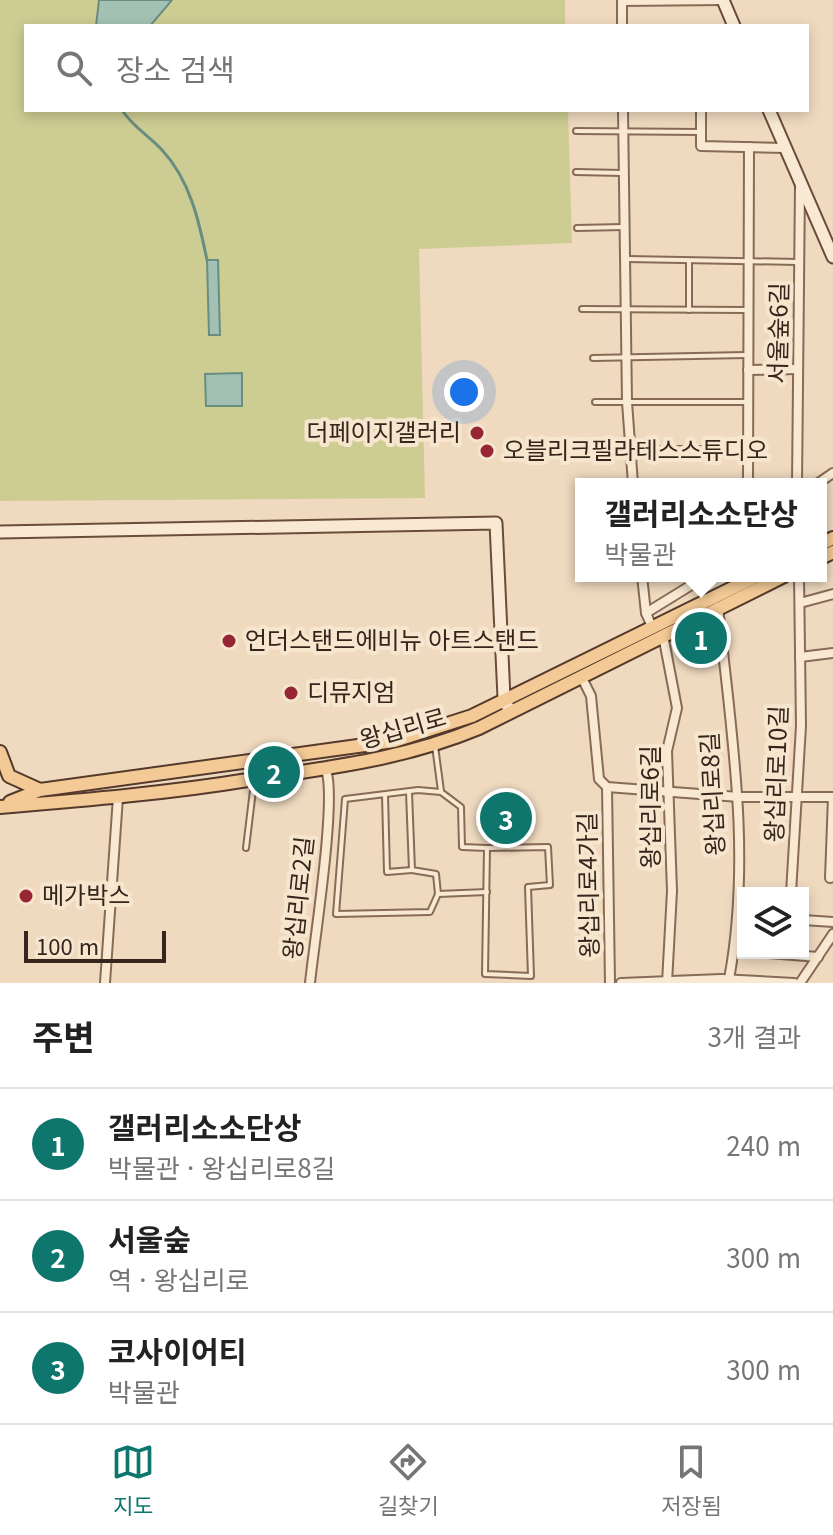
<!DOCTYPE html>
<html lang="ko">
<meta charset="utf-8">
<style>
:root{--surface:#fff;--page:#f6f6f6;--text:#222;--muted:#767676;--line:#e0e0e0;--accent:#0f766e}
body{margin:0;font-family:Georgia,"Noto Sans KR",serif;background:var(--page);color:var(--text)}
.controls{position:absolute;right:24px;bottom:24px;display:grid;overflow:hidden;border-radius:0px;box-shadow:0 4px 12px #0003}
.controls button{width:72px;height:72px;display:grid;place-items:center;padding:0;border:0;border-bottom:2px solid var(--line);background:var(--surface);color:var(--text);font:40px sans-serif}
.scale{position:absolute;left:24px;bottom:20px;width:142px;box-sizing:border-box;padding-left:8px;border:4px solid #36251c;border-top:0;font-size:22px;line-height:28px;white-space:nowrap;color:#36251c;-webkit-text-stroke:6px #f6e6ce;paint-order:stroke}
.you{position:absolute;left:464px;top:392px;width:28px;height:28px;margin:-20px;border:6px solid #fff;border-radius:50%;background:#1a73e8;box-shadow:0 0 0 12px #1a73e833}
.badge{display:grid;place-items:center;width:52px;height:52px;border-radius:50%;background:var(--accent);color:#fff;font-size:26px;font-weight:700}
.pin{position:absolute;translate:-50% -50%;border:4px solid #fff;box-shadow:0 2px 8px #0006}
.popup{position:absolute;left:575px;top:478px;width:252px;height:104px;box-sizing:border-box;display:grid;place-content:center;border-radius:0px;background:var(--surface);filter:drop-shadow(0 2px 6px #0005);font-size:26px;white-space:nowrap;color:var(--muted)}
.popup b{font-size:30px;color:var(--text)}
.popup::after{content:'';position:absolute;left:50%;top:100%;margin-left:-16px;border:16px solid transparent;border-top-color:var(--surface)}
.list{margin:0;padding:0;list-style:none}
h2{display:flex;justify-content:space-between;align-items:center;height:104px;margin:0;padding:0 32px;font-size:34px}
h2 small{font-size:26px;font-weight:400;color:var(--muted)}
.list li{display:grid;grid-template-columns:52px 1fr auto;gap:24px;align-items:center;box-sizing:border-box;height:112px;padding:0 32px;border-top:2px solid var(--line)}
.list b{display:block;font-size:30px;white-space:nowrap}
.list p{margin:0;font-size:26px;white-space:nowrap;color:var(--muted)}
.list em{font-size:26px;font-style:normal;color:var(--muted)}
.icon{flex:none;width:44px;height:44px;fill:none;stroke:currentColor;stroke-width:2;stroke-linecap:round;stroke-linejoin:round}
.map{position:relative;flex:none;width:833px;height:983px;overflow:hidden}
.search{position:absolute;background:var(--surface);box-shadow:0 4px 12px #0003;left:24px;right:24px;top:24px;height:88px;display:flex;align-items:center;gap:20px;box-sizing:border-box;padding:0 28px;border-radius:0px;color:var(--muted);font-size:30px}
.sheet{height:440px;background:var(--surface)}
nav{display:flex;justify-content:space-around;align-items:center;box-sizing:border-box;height:112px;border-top:2px solid var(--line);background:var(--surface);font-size:22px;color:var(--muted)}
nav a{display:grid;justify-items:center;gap:4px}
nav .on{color:var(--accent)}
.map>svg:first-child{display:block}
.green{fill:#cdcc93}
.water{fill:#a2c0b4;stroke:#698e80;stroke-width:2}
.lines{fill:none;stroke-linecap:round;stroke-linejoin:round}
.stream{stroke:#698e80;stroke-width:3}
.lane-casing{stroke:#876b57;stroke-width:8}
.street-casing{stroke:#876b57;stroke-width:12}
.secondary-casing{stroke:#694c3a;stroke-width:15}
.primary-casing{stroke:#553a2c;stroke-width:16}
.lane{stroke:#f9e9d2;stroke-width:4}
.street{stroke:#f9e9d2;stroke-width:8}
.secondary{stroke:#f9e9d2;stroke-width:11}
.primary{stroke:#f3ca95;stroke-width:12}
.poi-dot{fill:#972634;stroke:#f6e6ce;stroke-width:3}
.labels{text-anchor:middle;stroke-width:8;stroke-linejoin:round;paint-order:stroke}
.street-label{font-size:24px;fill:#36251c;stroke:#f6e6ce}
.poi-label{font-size:24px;fill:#36251c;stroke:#f6e6ce;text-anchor:start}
</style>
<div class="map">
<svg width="833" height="983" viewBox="0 0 833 983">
<rect width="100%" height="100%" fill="#efdabf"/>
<!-- green -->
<path class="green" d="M0 0H565V26H26V110H568L572 243 419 249 425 498 0 501Z"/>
<!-- water -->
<g class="water">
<path d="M99 0H172L150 26H96Z"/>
<path d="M207 260H218L220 335H209Z"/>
<path d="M242 373V406H206L205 374Z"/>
</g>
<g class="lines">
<!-- stream -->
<path class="stream" d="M122 110C133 127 149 136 162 150 190 180 199 221 207 260"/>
<!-- lane casing -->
<g class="lane-casing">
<g id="lane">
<path d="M576 131 701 132"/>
<path d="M576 172 622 173"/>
<path d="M577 228 623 227"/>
<path d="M627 259 798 262"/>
<path d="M689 261V310"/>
<path d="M582 309 746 310"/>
<path d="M593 358 746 355"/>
<path d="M595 402H748"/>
<path d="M596 449H746"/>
<path d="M435 746 441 791"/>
<path d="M409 792 412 870 436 874 438 894 487 892"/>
<path d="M385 795 387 872 412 870"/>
<path d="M246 848 254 782"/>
<path d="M438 894 430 912 336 914 345 799 418 790 441 792 461 807 462 847 487 848 485 974 531 976 528 887 550 885 548 847 487 848"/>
</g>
</g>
<!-- street casing -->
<g class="street-casing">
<g id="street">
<path d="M622 0V26"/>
<path d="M622 1 723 0"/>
<path d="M623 110 627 402 633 484"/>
<path d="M701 110V146L786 148"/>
<path d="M748 370 798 369"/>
<path d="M748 484 749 147"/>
<path d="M797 484 800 185"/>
<path d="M817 484 833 473"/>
<path d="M642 576 646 613 652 627"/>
<path d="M800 603 833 594"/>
<path d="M718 607C731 730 752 856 729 979"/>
<path d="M646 613 706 576"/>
<path d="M663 635 677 708 667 751 672 891 667 983"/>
<path d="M800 657 833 653"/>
<path d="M581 676 591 696 599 779 607 787 739 797H833"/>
<path d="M607 787 610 983"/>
<path d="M830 878 833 797"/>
<path d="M791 893 801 726 799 576"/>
<path d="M803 920 833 922"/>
<path d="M768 953 818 957"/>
<path d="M105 983 118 797"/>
<path d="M310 983C314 943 337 799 326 770"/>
<path d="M621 983 721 979 794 983"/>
<path d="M800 983 833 934"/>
</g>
</g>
<!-- secondary casing -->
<g class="secondary-casing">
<g id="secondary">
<path d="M723 0 734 26"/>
<path d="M769 110 833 257"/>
<path d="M0 532 496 523 504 698 510 712"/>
</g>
</g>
<!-- primary casing -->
<g class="primary-casing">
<g id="primary">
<path d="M821 544 833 538"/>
<path d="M821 558 833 552"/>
<path d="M0 752 9 776 40 790"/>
<path d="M10 802 40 790 394 741 472 716 757 576"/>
<path d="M0 807C85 800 170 793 254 779 333 767 404 759 479 728L784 576"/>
</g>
</g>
<!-- lane -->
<use href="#lane" class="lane"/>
<!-- street -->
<use href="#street" class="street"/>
<!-- secondary -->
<use href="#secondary" class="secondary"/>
<!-- primary -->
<use href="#primary" class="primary"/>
</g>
<!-- markers -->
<g class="poi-dot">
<circle cx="477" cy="433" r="8"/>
<circle cx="487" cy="451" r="8"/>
<circle cx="229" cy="641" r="8"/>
<circle cx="291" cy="693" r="8"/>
<circle cx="26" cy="896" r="8"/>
</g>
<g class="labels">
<!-- street labels -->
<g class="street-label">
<text transform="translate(779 333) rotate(-89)" y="8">서울숲6길</text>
<text transform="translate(403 729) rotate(-16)" y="8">왕십리로</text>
<text transform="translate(777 774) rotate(-88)" y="8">왕십리로10길</text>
<text transform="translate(713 794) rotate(-93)" y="8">왕십리로8길</text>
<text transform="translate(651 807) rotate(-90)" y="8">왕십리로6길</text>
<text transform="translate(589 885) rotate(-91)" y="8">왕십리로4가길</text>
<text transform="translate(299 898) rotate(-84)" y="8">왕십리로2길</text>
</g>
<!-- poi labels -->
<g class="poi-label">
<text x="461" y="441" text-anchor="end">더페이지갤러리</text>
<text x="503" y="459">오블리크필라테스스튜디오</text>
<text x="245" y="649">언더스탠드에비뉴 아트스탠드</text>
<text x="307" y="701">디뮤지엄</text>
<text x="42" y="904">메가박스</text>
</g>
</g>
</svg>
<div class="controls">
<button><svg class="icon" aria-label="layers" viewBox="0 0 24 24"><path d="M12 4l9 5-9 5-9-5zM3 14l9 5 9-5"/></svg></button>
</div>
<div class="scale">100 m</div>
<div class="you"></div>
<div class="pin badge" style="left:701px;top:638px">1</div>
<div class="popup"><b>갤러리소소단상</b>박물관</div>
<div class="pin badge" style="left:274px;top:772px">2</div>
<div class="pin badge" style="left:506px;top:818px">3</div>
<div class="search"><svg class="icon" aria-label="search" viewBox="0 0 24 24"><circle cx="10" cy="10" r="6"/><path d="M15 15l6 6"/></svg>장소 검색</div>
</div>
<section class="sheet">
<h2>주변<small>3개 결과</small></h2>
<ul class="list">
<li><span class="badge">1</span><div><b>갤러리소소단상</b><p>박물관 · 왕십리로8길</p></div><em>240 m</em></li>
<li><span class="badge">2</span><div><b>서울숲</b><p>역 · 왕십리로</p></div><em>300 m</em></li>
<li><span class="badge">3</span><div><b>코사이어티</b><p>박물관</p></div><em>300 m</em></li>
</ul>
</section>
<nav>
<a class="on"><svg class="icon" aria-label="map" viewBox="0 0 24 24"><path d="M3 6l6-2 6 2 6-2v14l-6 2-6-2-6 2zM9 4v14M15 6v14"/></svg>지도</a>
<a><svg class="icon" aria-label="directions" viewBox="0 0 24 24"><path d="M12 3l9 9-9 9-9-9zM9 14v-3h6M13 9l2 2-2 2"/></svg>길찾기</a>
<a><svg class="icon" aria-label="saved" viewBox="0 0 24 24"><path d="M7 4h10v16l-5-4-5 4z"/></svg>저장됨</a>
</nav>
